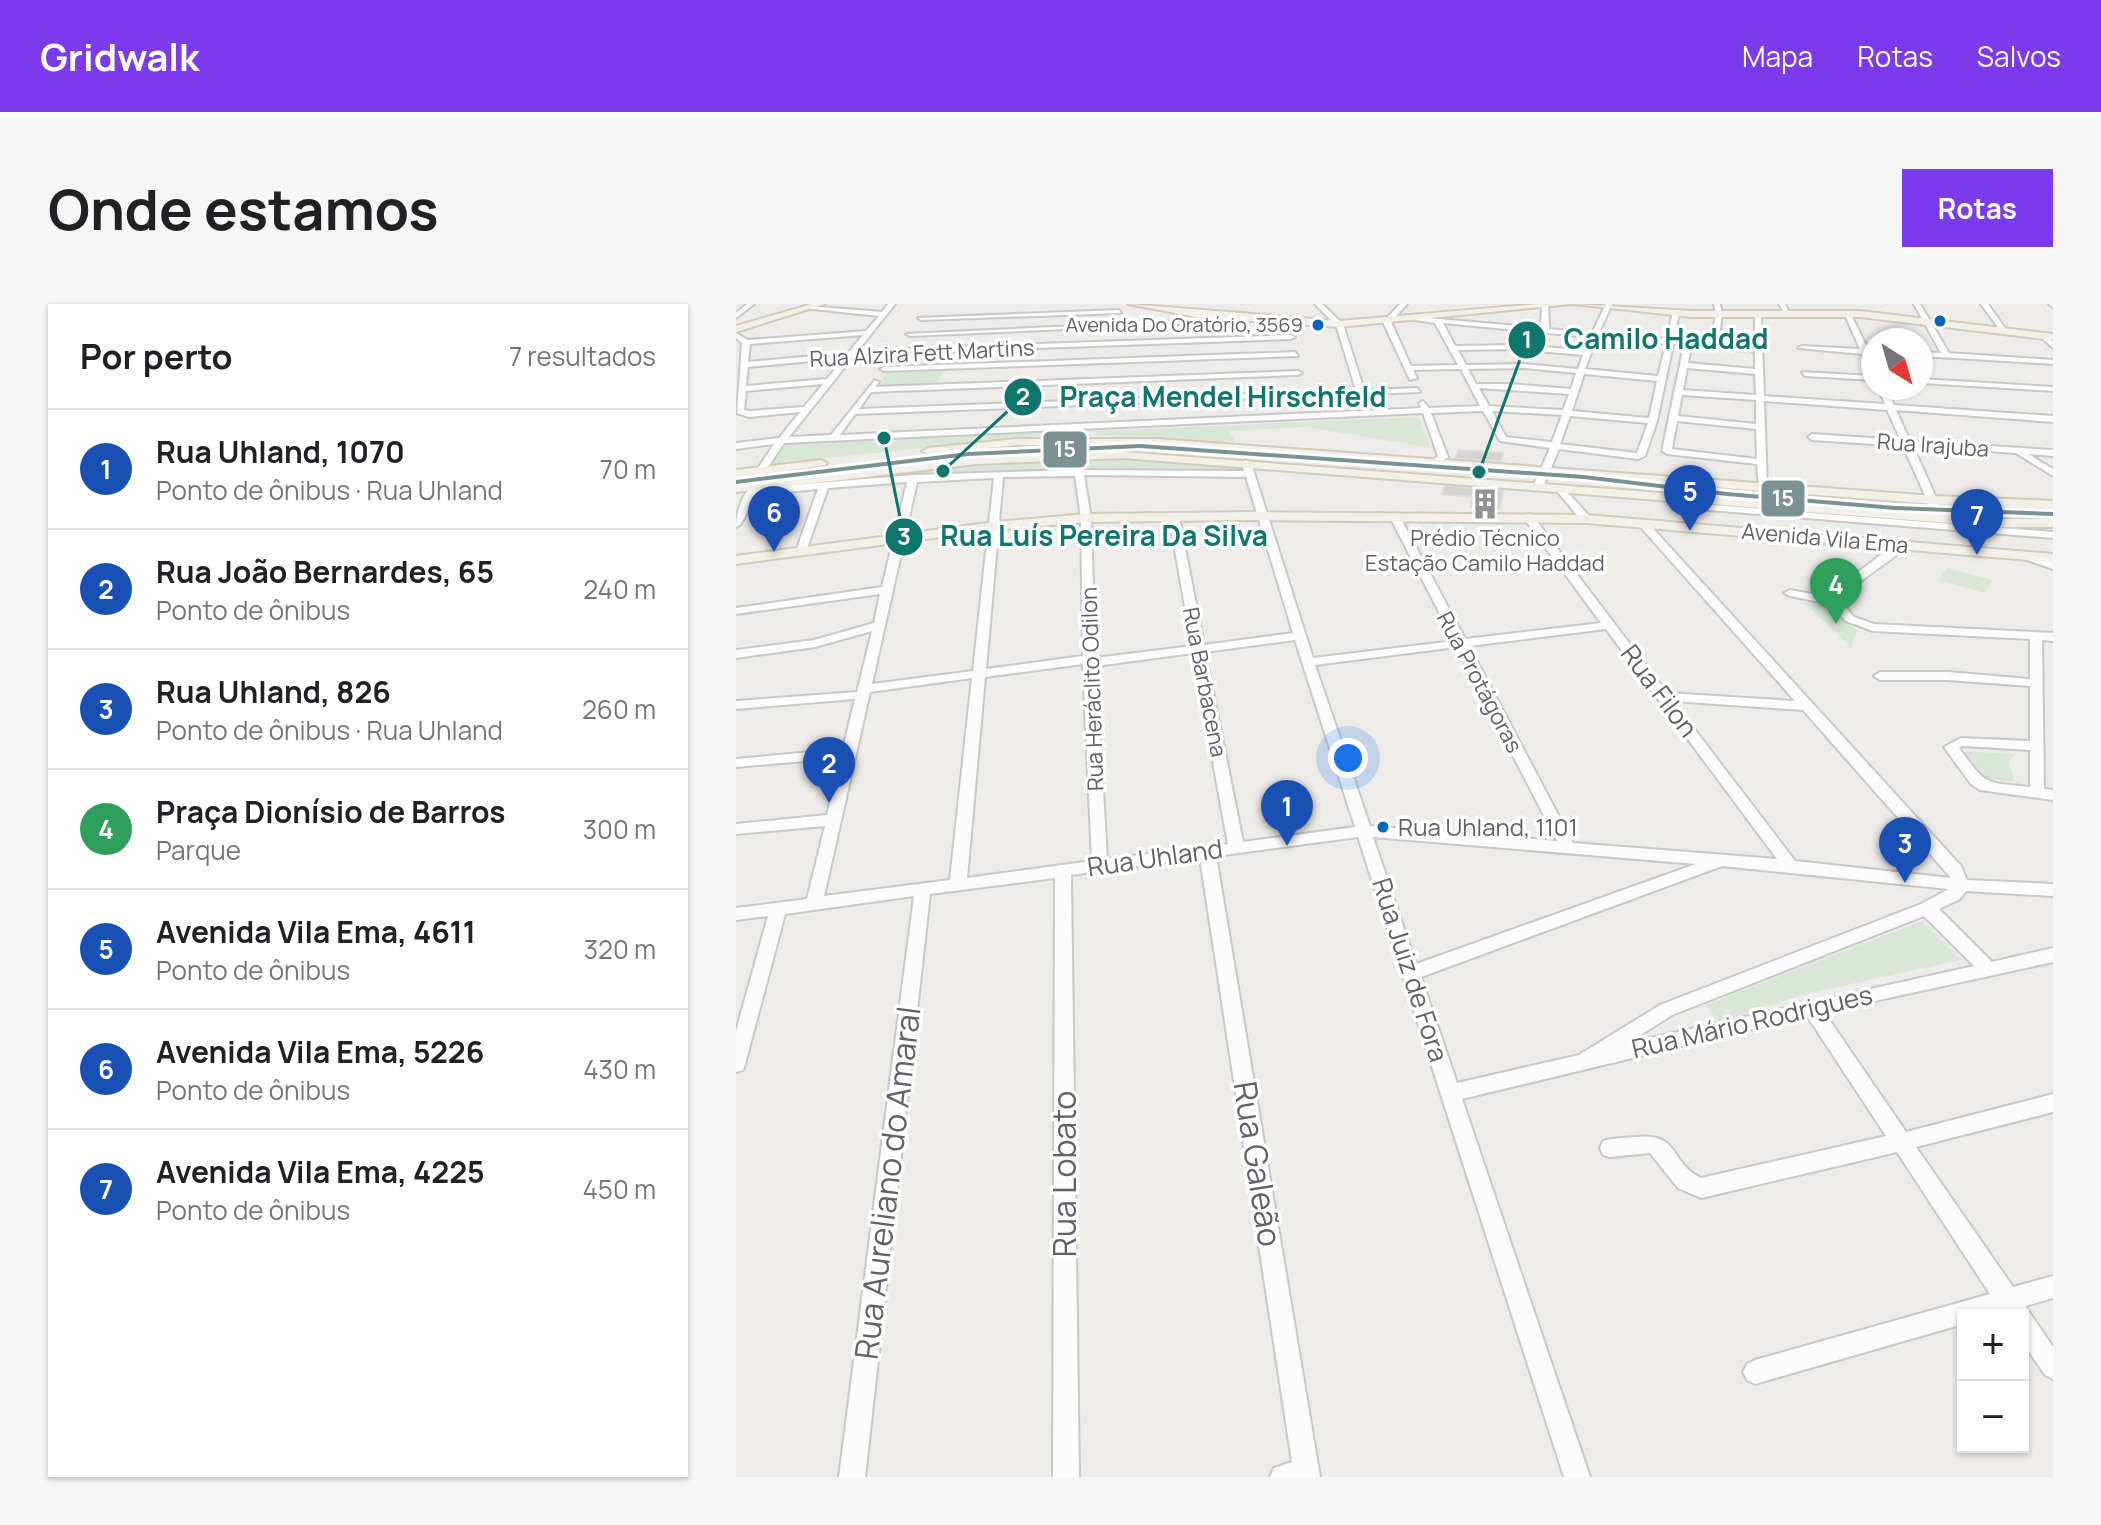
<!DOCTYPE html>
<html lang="pt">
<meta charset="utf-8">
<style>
:root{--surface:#fff;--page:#f6f6f6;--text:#202124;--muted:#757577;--line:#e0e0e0;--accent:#7c3aed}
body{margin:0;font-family:Manrope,sans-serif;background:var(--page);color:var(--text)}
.controls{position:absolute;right:24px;bottom:24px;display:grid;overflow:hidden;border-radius:0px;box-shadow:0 2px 6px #0004}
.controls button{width:72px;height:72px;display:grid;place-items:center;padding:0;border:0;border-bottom:2px solid var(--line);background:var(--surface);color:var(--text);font:40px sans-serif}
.compass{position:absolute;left:1125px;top:24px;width:72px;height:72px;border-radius:50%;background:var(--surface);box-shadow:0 2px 6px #0004;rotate:143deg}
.you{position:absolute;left:612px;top:454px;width:28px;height:28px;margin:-20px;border:6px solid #fff;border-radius:50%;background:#1a73e8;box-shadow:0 0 0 12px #1a73e833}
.badge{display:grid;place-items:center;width:52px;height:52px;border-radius:50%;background:var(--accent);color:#fff;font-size:26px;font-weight:700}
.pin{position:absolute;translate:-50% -66px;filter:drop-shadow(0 2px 4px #0008)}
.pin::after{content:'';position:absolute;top:42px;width:28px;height:24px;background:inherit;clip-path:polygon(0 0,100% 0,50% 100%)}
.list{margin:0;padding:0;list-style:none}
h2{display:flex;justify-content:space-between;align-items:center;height:104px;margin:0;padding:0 32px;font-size:34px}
h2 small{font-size:26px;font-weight:400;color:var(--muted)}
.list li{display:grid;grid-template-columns:52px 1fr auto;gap:24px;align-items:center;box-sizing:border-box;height:120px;padding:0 32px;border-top:2px solid var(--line)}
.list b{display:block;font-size:30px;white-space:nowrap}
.list p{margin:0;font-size:26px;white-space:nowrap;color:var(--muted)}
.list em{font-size:26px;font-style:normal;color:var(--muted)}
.map{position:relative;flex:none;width:1317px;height:1173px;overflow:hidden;border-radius:0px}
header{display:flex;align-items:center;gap:48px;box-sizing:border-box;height:112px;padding:0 40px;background:var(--accent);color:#fff}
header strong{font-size:38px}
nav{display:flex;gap:44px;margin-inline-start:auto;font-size:28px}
.intro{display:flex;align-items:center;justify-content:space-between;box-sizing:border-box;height:192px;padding:0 48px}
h1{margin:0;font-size:56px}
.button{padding:20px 36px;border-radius:0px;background:var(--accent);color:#fff;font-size:28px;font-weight:700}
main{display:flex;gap:48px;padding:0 48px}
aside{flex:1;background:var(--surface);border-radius:0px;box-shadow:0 2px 6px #0004}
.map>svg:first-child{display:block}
.green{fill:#d9e8d6}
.building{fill:#d4d3d2;stroke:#dcdbd8;stroke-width:2}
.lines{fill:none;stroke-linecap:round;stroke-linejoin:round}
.minor-casing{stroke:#c8c8c8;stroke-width:4}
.major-casing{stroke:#d3cab9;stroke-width:4}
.minor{fill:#fcfcfc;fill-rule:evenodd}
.major{fill:#f3f0e9;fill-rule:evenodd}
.metro-1-casing{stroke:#fff;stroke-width:6}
.metro-1{fill:#7b9192;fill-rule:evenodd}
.bus-dot{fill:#0065bd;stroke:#fff;stroke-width:3}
.labels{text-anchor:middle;stroke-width:7;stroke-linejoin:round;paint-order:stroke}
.far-bus-label{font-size:20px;fill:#5e6266;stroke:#fff;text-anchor:end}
.far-street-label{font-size:22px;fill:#5e6266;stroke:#fff}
.far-poi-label{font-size:22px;fill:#5e6266;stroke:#fff}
.bus-label{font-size:24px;fill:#5e6266;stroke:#fff;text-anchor:start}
.street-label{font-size:26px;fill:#5e6266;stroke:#fff}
.near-street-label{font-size:32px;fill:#5e6266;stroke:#fff}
.leader{fill:none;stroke:#0f766e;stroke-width:3}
.callout-dot{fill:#0f766e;stroke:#fff;stroke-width:3}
.mark-label{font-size:24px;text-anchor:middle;font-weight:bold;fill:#fff}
.callout-label{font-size:28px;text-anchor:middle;font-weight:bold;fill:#0f766e;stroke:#fff;stroke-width:7;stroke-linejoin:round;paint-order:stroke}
.line-badge{stroke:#fff;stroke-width:3}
.badge-label{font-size:22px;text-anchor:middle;font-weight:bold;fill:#fff}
</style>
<header>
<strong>Gridwalk</strong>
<nav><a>Mapa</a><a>Rotas</a><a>Salvos</a></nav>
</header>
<div class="intro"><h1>Onde estamos</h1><a class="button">Rotas</a></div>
<main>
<aside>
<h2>Por perto<small>7 resultados</small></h2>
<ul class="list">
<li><span class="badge" style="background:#1a4fb4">1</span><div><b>Rua Uhland, 1070</b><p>Ponto de ônibus · Rua Uhland</p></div><em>70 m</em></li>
<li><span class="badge" style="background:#1a4fb4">2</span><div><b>Rua João Bernardes, 65</b><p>Ponto de ônibus</p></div><em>240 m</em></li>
<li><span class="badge" style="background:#1a4fb4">3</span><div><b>Rua Uhland, 826</b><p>Ponto de ônibus · Rua Uhland</p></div><em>260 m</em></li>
<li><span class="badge" style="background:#2e9e5b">4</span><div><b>Praça Dionísio de Barros</b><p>Parque</p></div><em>300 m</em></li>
<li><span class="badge" style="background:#1a4fb4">5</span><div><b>Avenida Vila Ema, 4611</b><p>Ponto de ônibus</p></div><em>320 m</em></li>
<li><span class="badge" style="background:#1a4fb4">6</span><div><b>Avenida Vila Ema, 5226</b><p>Ponto de ônibus</p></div><em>430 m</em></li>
<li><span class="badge" style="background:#1a4fb4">7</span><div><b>Avenida Vila Ema, 4225</b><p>Ponto de ônibus</p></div><em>450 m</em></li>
</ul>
</aside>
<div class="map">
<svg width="1317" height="1173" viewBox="0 0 1317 1173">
<rect width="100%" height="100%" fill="#edece9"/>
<!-- green -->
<g class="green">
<path d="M209 65 199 81 139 84 152 67Z"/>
<path d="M682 113 695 144 570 123 493 127 499 138 360 131V127H363Z"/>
<path d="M335 125 334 133 254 137 34 160 45 139Z"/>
<path d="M350 152 498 159 500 165H352L348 163Z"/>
<path d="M333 153 332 162 324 166 147 173 27 183 193 162Z"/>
<path d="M1211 264 1256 276 1249 289 1203 276Z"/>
<path d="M1067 298 1087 301 1121 327 1115 343Z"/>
<path d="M1223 447 1280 450 1273 457 1278 477 1251 476Z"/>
<path d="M1186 617 1225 656 1069 690 983 718 969 701Z"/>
</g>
<!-- building -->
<g class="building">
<path d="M722 146 767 149 765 157 719 154Z"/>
<path d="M709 182 767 187 763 205 734 203 736 193 706 190Z"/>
</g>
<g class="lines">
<!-- minor casing -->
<g class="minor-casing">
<g id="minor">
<path d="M11 0H18L0 14V9Z"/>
<path d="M152 0H159L121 48 162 45 555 31 559 33 555 35 162 49 117 53 53 133 95 131 139 76 143 78 139 83 562 67 566 69 562 71 135 88 123 105 620 86 600 21 579 0H586L607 20 628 86 681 84 684 88 119 110 104 131 685 104 683 99 687 97 693 104 744 102 725 65 677 66 681 74 674 76 647 18 664 0H671L655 18 675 62 722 61 699 19 679 16 681 13 805 24 806 0H812L813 25 856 29 870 0H876L863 29 931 35 937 8 940 6 943 8 938 36 975 39 980 10 978 0H984L986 10 982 40 1019 43V11L1022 9 1025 11 1028 92 1149 100 1142 84H1150L1158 101 1317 112V118L1160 106 1174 137 1317 146V152L1292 150 1317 165V172L1280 149 1177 142 1209 214 1200 216 1167 142 1076 136 1072 133 1076 130 1165 136 1151 106 1028 97 1031 182 1023 184 1021 160 931 150 926 147 948 41 937 40 921 117 909 152 902 155 823 145 807 183 802 186 797 183 814 144 764 137 747 107 695 109 712 153 700 161 695 158 702 152 687 109 48 139 29 168H23L21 166 38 140 0 145V139L43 134 64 108 13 113 1 109 6 39 0 34V29L12 36 130 27 143 12 68 4 71 2 146 8ZM707 19 854 33 849 46 778 41 719 42ZM127 31 112 49 12 58 14 40ZM861 34 930 40 922 72 849 65ZM955 42 1019 48V65L952 59ZM778 45 847 51 842 65 788 60 730 61 722 46ZM108 54 91 75 10 82 12 63ZM788 64 840 69 835 85 774 80H740L732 65ZM951 64 1019 70 1020 91 947 86ZM848 70 921 77 913 114 836 107ZM87 80 68 103 14 107 8 106 10 87ZM743 84 833 90 827 106 753 102ZM946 91 1020 96V120L942 112ZM756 107 826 111 816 138 770 133ZM834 112 912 119 901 149 824 140ZM941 117 1020 125 1021 155 936 145Z"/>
<path d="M1043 0H1049L1054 11H1050Z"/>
<path d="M1178 0H1184L1213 49 1317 56V60L1185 52V48L1205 49Z"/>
<path d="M1245 0H1252L1273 30H1267Z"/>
<path d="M1313 0H1317V3Z"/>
<path d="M383 6 385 9 185 16 182 14Z"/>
<path d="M1111 7 1114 9 1132 45 1137 46V50H1134L1137 66 1133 64 1126 50 1062 44 1066 42 1124 45 1108 9Z"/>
<path d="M531 13 533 16 174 32 170 30Z"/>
<path d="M1309 31 1317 38V44L1305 33Z"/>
<path d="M559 48 562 52 148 67 144 65 148 63Z"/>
<path d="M1066 68 1137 72V76L1069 72Z"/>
<path d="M1185 75 1317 83V87L1185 79Z"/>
<path d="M510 156 515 159 577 354 718 337 654 213 659 210 664 213 729 335 865 319 787 213 792 210 796 211 931 389 1059 397 902 220 911 218 1225 562 1231 576 1317 580V592L1230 587 1224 595 1203 605 1256 658 1317 644V658L1088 708 1170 828 1317 790V808L1180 843 1277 983 1317 972V994L1289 1002 1317 1043V1075L1309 1071 1287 1039V1011H1269L1267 1008 1227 1011V1020L1019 1080 1011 1076 1007 1068 1011 1060 1019 1056 1254 990 1161 848 965 894 942 884 914 849 874 853 867 851 864 844 867 837C877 834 888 834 899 833 945 828 933 859 965 874L1150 832 1071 712 726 795 854 1173H828L622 533 480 552 584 1173H534L538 1164 556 1158 464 554 335 571 343 1173H317L319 574 194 590 129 1173H103L178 592 49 610 9 760 7 766 0 768V727L32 612 0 616V604L71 595 89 522 0 530V520L91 511 105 454 0 463V455L107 445 119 395 0 405V397L121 388 136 327 79 343 0 354V346L78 336 138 319 144 290 0 310V304L146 283 171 178 92 184 70 247 65 250 60 247 82 185 20 191 5 220 0 223C0 208 7 188 19 179L24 182 23 184 177 171 338 166 337 161 342 158 345 159 347 166 508 167 505 159ZM348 171 510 173 557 329 468 341 443 213 438 210 433 213 456 342 359 354 355 214ZM339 172 345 214 347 352 250 365 267 173ZM258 174 237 367 136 380 181 178ZM870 325 1041 555 837 539 733 342ZM559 336 619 523 507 538 469 348ZM721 343 821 537 634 522 579 361ZM457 349 492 540 371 555 360 362ZM347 360 356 557 231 574 249 373ZM236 374 214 576 88 592 134 388ZM937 397 1067 406 1215 574 1059 557ZM637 533 960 560 680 660ZM986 562 1213 585 1185 600 924 701 843 751 721 779 685 673ZM1188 612 1238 662 892 739 936 711Z"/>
<path d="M821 183H827L854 213V217H846L821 187Z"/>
<path d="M964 200 1317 228V234L960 205 959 203Z"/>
<path d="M1162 238 1167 241 1162 250 1107 290 1104 297 1118 313 1138 320 1317 329V337L1306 336 1308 485 1317 486V496L1244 486 1235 480 1208 443 1225 434 1294 437V382L1212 376H1144L1138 372 1144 368H1212L1294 375V335L1137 327 1110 317 1094 300 1054 292 1048 289 1054 286 1094 293 1098 286ZM1227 442 1294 446V483C1247 478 1251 482 1223 444Z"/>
<path d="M1282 249H1290L1317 258V265L1282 253Z"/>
</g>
</g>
<!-- major casing -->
<g class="major-casing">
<g id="major">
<path d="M76 0H89L0 28V22Z"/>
<path d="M392 0 603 17 803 0H836L603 23 460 13Z"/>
<path d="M837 0 956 7H1124L1317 30V36L1124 13H956Z"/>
<path d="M281 135H421L1199 192 1317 197V205L1199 200 421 141H281L192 150 186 147 192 144Z"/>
<path d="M338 148H387L1266 215H1317V223H1266L387 154 241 160 0 188V180L193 158Z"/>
<path d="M85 156 91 159 89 161 0 174V166Z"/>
<path d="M514 208 850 211 1317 250V258L850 219 514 216 350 218 259 226 0 260V252L259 218 350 210Z"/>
</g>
</g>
<!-- minor -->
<use href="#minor" class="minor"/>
<!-- major -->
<use href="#major" class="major"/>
<!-- metro-1 casing -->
<g class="metro-1-casing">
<path id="metro-1" d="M404 140 848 171 991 188 1159 202 1317 208V212L1159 206 991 192 848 175 404 144 232 152 0 180V176L232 148Z"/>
</g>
<!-- metro-1 -->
<use href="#metro-1" class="metro-1"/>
</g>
<!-- icons -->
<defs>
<g id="building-bare" transform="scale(2.4)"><path d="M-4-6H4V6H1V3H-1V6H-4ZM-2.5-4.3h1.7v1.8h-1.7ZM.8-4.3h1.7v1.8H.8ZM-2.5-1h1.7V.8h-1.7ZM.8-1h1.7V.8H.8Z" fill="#909294" stroke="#fff" stroke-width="2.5" paint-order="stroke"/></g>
</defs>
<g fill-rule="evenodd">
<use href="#building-bare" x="749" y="200"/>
</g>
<!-- markers -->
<g class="bus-dot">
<circle cx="1204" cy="17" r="7"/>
<circle cx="582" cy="21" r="7"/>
<circle cx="647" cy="523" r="7"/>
</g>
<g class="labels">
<!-- far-bus labels -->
<g class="far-bus-label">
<text x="567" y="28">Avenida Do Oratório, 3569</text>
</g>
<!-- far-street labels -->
<g class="far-street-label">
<text transform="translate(186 49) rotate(-3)" y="8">Rua Alzira Fett Martins</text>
<text transform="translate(1197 141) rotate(4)" y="8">Rua Irajuba</text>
<text transform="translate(1089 234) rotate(5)" y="8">Avenida Vila Ema</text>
<text transform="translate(469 378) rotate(79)" y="8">Rua Barbacena</text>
<text transform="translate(744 378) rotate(62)" y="8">Rua Protágoras</text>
<text transform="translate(356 385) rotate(-92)" y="8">Rua Heráclito Odilon</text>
</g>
<!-- far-poi labels -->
<g class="far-poi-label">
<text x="749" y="242">Prédio Técnico<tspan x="749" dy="25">Estação Camilo Haddad</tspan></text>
</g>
<!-- bus labels -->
<g class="bus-label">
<text x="662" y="532">Rua Uhland, 1101</text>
</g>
<!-- street labels -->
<g class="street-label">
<text transform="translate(923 387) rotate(53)" y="9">Rua Filon</text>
<text transform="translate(419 554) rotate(-8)" y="9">Rua Uhland</text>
<text transform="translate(674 666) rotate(72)" y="9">Rua Juiz de Fora</text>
<text transform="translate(1016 718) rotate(-13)" y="9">Rua Mário Rodrigues</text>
</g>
<!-- near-street labels -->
<g class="near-street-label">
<text transform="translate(521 860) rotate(81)" y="11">Rua Galeão</text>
<text transform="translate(329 870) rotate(-90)" y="11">Rua Lobato</text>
<text transform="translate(152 879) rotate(-83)" y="11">Rua Aureliano do Amaral</text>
</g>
</g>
<!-- callouts -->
<path class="leader" d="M743 168L791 36M207 167L287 93M148 134L168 233"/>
<g class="callout-dot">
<circle cx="743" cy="168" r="8"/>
<circle cx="207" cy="167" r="8"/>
<circle cx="148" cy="134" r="8"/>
<circle cx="791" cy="36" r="20"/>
<circle cx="287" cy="93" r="20"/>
<circle cx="168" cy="233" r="20"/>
</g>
<g class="mark-label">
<text x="791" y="44">1</text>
<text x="287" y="101">2</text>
<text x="168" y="241">3</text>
</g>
<g class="callout-label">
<text x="930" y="45">Camilo Haddad</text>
<text x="487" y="103">Praça Mendel Hirschfeld</text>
<text x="368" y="242">Rua Luís Pereira Da Silva</text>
</g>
<g class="line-badge">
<rect x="306" y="126" width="46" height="39" rx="8" fill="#7b9192"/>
<rect x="1024" y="175" width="46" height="39" rx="8" fill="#7b9192"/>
</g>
<g class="badge-label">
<text x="329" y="153">15</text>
<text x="1047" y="202">15</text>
</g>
</svg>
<div class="controls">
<button>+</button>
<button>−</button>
</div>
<svg class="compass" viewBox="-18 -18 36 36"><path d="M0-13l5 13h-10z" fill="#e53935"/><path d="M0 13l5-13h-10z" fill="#757577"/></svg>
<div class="you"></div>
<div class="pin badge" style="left:551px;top:542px;background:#1a4fb4">1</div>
<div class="pin badge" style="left:93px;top:499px;background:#1a4fb4">2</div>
<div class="pin badge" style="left:1169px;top:579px;background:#1a4fb4">3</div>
<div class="pin badge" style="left:1100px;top:320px;background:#2e9e5b">4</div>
<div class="pin badge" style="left:954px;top:227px;background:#1a4fb4">5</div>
<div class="pin badge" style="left:38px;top:248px;background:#1a4fb4">6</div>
<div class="pin badge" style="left:1241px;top:251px;background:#1a4fb4">7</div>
</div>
</main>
